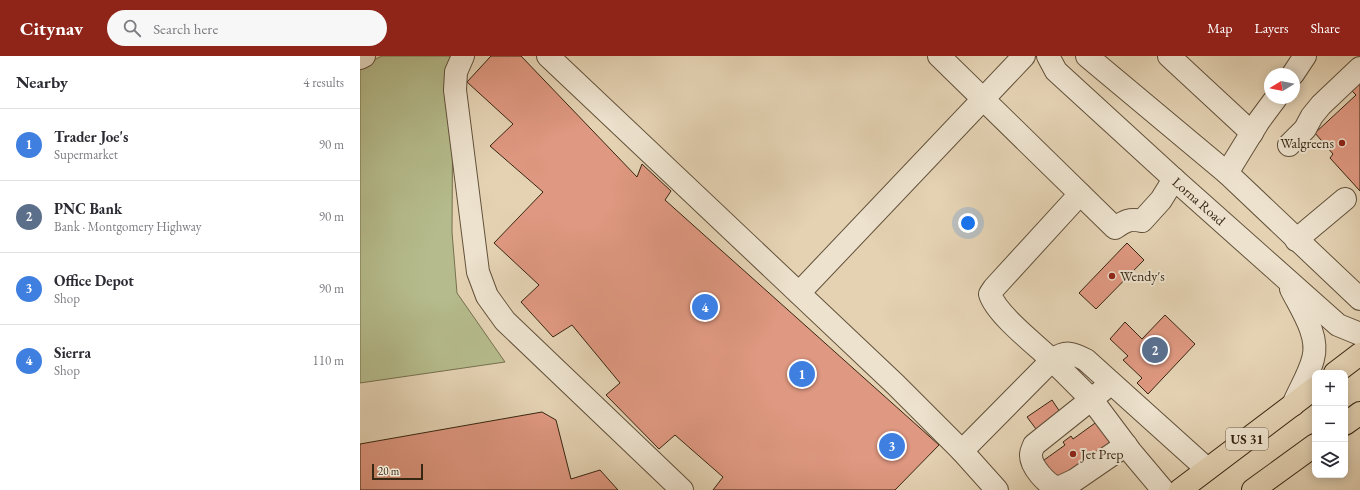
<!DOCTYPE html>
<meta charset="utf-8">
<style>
:root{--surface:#fff;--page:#f7f7f7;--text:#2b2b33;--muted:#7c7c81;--line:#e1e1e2;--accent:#8f2418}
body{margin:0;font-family:"EB Garamond",serif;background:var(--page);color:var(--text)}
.controls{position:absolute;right:12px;bottom:12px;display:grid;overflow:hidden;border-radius:8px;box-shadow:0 2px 10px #0003}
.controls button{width:36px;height:36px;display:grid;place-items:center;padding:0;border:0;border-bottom:1px solid var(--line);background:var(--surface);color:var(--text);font:20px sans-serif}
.compass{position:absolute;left:904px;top:12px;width:36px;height:36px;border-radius:50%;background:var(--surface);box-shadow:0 2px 10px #0003;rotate:260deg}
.scale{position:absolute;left:12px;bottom:10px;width:51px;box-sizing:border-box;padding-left:4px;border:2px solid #372611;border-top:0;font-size:11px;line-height:14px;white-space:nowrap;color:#372611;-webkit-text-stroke:3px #ede2ce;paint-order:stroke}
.you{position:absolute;left:608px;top:167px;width:14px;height:14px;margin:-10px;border:3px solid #fff;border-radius:50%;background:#1a73e8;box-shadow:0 0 0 6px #1a73e833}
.badge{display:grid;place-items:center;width:26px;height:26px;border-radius:50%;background:var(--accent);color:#fff;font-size:13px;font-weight:700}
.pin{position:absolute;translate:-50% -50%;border:2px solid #fff;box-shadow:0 1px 4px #0006}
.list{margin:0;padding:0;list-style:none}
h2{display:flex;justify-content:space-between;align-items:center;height:52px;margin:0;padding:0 16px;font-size:17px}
h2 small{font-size:13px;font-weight:400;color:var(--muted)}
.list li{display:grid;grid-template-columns:26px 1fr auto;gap:12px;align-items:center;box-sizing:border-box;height:72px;padding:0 16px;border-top:1px solid var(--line)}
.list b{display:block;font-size:15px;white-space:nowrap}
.list p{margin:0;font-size:13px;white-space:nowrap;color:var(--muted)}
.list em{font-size:13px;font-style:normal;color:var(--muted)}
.icon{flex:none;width:22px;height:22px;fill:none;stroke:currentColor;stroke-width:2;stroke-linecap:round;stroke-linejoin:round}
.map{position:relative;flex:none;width:1000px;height:434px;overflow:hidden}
header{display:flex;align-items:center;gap:24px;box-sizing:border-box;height:56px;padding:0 20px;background:var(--accent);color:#fff}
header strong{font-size:19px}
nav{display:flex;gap:22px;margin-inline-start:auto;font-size:14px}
.search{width:280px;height:36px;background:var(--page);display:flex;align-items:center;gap:10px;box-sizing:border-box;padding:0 14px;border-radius:22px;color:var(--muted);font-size:15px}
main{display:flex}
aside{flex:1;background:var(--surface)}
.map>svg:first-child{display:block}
.green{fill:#b5bb8c;stroke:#76704e}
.building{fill:#df9881;stroke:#372611}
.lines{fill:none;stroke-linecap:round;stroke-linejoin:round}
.minor-casing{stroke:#62513a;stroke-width:24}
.major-casing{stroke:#372611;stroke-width:24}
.minor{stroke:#ede2ce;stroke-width:22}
.major{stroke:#e4d2b3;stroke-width:22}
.poi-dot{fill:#8f2418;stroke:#ede2ce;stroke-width:1.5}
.labels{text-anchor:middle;stroke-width:4;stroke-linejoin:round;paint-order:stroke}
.shield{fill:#ede2ce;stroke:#6e5e4a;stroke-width:1}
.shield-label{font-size:13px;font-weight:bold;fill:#372611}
.poi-label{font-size:14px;fill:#372611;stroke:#ede2ce;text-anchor:start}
.street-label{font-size:14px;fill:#372611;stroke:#ede2ce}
</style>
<header>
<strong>Citynav</strong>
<div class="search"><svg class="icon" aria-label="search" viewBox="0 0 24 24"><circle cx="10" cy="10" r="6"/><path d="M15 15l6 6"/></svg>Search here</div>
<nav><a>Map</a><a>Layers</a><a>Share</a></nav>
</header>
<main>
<aside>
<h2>Nearby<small>4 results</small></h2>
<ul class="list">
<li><span class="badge" style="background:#3f7fe0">1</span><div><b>Trader Joe's</b><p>Supermarket</p></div><em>90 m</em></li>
<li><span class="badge" style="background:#5c6f8a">2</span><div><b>PNC Bank</b><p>Bank · Montgomery Highway</p></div><em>90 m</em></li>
<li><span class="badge" style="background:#3f7fe0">3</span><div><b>Office Depot</b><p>Shop</p></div><em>90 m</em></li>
<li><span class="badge" style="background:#3f7fe0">4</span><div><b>Sierra</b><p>Shop</p></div><em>110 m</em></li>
</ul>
</aside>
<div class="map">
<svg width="1000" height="434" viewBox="0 0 1000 434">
<rect width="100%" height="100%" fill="#e4d2b3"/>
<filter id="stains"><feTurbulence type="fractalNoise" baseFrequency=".005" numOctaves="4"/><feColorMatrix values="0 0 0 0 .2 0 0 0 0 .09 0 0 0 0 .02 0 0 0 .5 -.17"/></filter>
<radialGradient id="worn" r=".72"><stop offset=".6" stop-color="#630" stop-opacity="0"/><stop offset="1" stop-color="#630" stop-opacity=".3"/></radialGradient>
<!-- green -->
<path class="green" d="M22 0H93L92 176 97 237 145 306 0 327V11Z"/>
<!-- building -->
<g class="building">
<path d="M131 0H161L277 121 282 108 311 135 305 144 579 389 535 434H353L363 421 315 379 299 393 246 339 260 327 212 269 193 281 161 246 179 229 134 187 183 136 130 90 153 68 107 26Z"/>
<path d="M1000 26V135L970 102 973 98 955 77 996 39 991 34Z"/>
<path d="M767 187 784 204 736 253 719 237Z"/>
<path d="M805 259 835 288 788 338 777 327 782 322 763 304 768 300 750 283 765 266 782 283Z"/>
<path d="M692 344 700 356 676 373 667 361Z"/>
<path d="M182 356 196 364 211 423 240 414 258 434H0V388Z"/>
<path d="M738 365 752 385 694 426 680 407 705 389 703 386 711 380 713 383Z"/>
</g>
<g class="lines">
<!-- minor casing -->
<g class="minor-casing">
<g id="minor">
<path d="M103 0 96 16 95 34 118 216 127 240 145 265 322 434"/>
<path d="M188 0 536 329 602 395 637 434"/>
<path d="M579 0 755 172C765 165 770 162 782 165L801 144 814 123"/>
<path d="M688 0 696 15 814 123 978 269 1000 278"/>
<path d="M727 0 867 117 1000 243"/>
<path d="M809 0 892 77"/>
<path d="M0 2 4 0"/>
<path d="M933 18 945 0"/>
<path d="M929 89 945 73 952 60 961 49 1000 12"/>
<path d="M867 117 899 65 916 42"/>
<path d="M936 184 985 143"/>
<path d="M931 233C941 253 960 280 953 303 949 319 939 334 933 349"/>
<path d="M439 237 664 0"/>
<path d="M743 334 674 389C673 392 671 395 671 398 670 410 687 429 698 432L715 424 766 389"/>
<path d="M602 395 692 304C676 289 636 258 630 238L634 232 720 138"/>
<path d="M803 434 771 396 732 344 692 304C706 294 713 297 726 304L847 413"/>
</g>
</g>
<!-- major casing -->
<g class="major-casing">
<g id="major">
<path d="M975 317 1000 298"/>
<path d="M985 368 1000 357"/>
<path d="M820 434 955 332"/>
<path d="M893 434 955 389"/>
</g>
</g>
<!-- minor -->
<use href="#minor" class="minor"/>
<!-- major -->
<use href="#major" class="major"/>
</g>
<!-- markers -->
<g class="poi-dot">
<circle cx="982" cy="87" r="4"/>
<circle cx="752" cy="220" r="4"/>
<circle cx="713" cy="398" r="4"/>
</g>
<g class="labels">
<!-- shield labels -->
<rect class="shield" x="866" y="372" width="42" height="22" rx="3"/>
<g class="shield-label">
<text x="887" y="388">US 31</text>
</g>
<!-- poi labels -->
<g class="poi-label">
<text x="974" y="92" text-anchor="end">Walgreens</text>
<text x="760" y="225">Wendy's</text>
<text x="721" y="403">Jet Prep</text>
</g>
<!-- street labels -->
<g class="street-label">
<text transform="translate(839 145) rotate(41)" y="5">Lorna Road</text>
</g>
</g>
<rect width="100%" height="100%" filter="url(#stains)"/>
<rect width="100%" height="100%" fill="url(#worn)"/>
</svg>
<div class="controls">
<button>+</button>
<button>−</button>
<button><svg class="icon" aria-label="layers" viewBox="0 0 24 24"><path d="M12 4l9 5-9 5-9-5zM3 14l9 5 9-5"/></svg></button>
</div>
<svg class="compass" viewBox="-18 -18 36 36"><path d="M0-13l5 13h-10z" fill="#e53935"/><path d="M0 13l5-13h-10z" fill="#7c7c81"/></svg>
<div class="scale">20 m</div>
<div class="you"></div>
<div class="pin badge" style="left:442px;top:318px;background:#3f7fe0">1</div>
<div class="pin badge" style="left:795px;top:294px;background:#5c6f8a">2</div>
<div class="pin badge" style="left:532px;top:390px;background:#3f7fe0">3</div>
<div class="pin badge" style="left:345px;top:251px;background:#3f7fe0">4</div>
</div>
</main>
